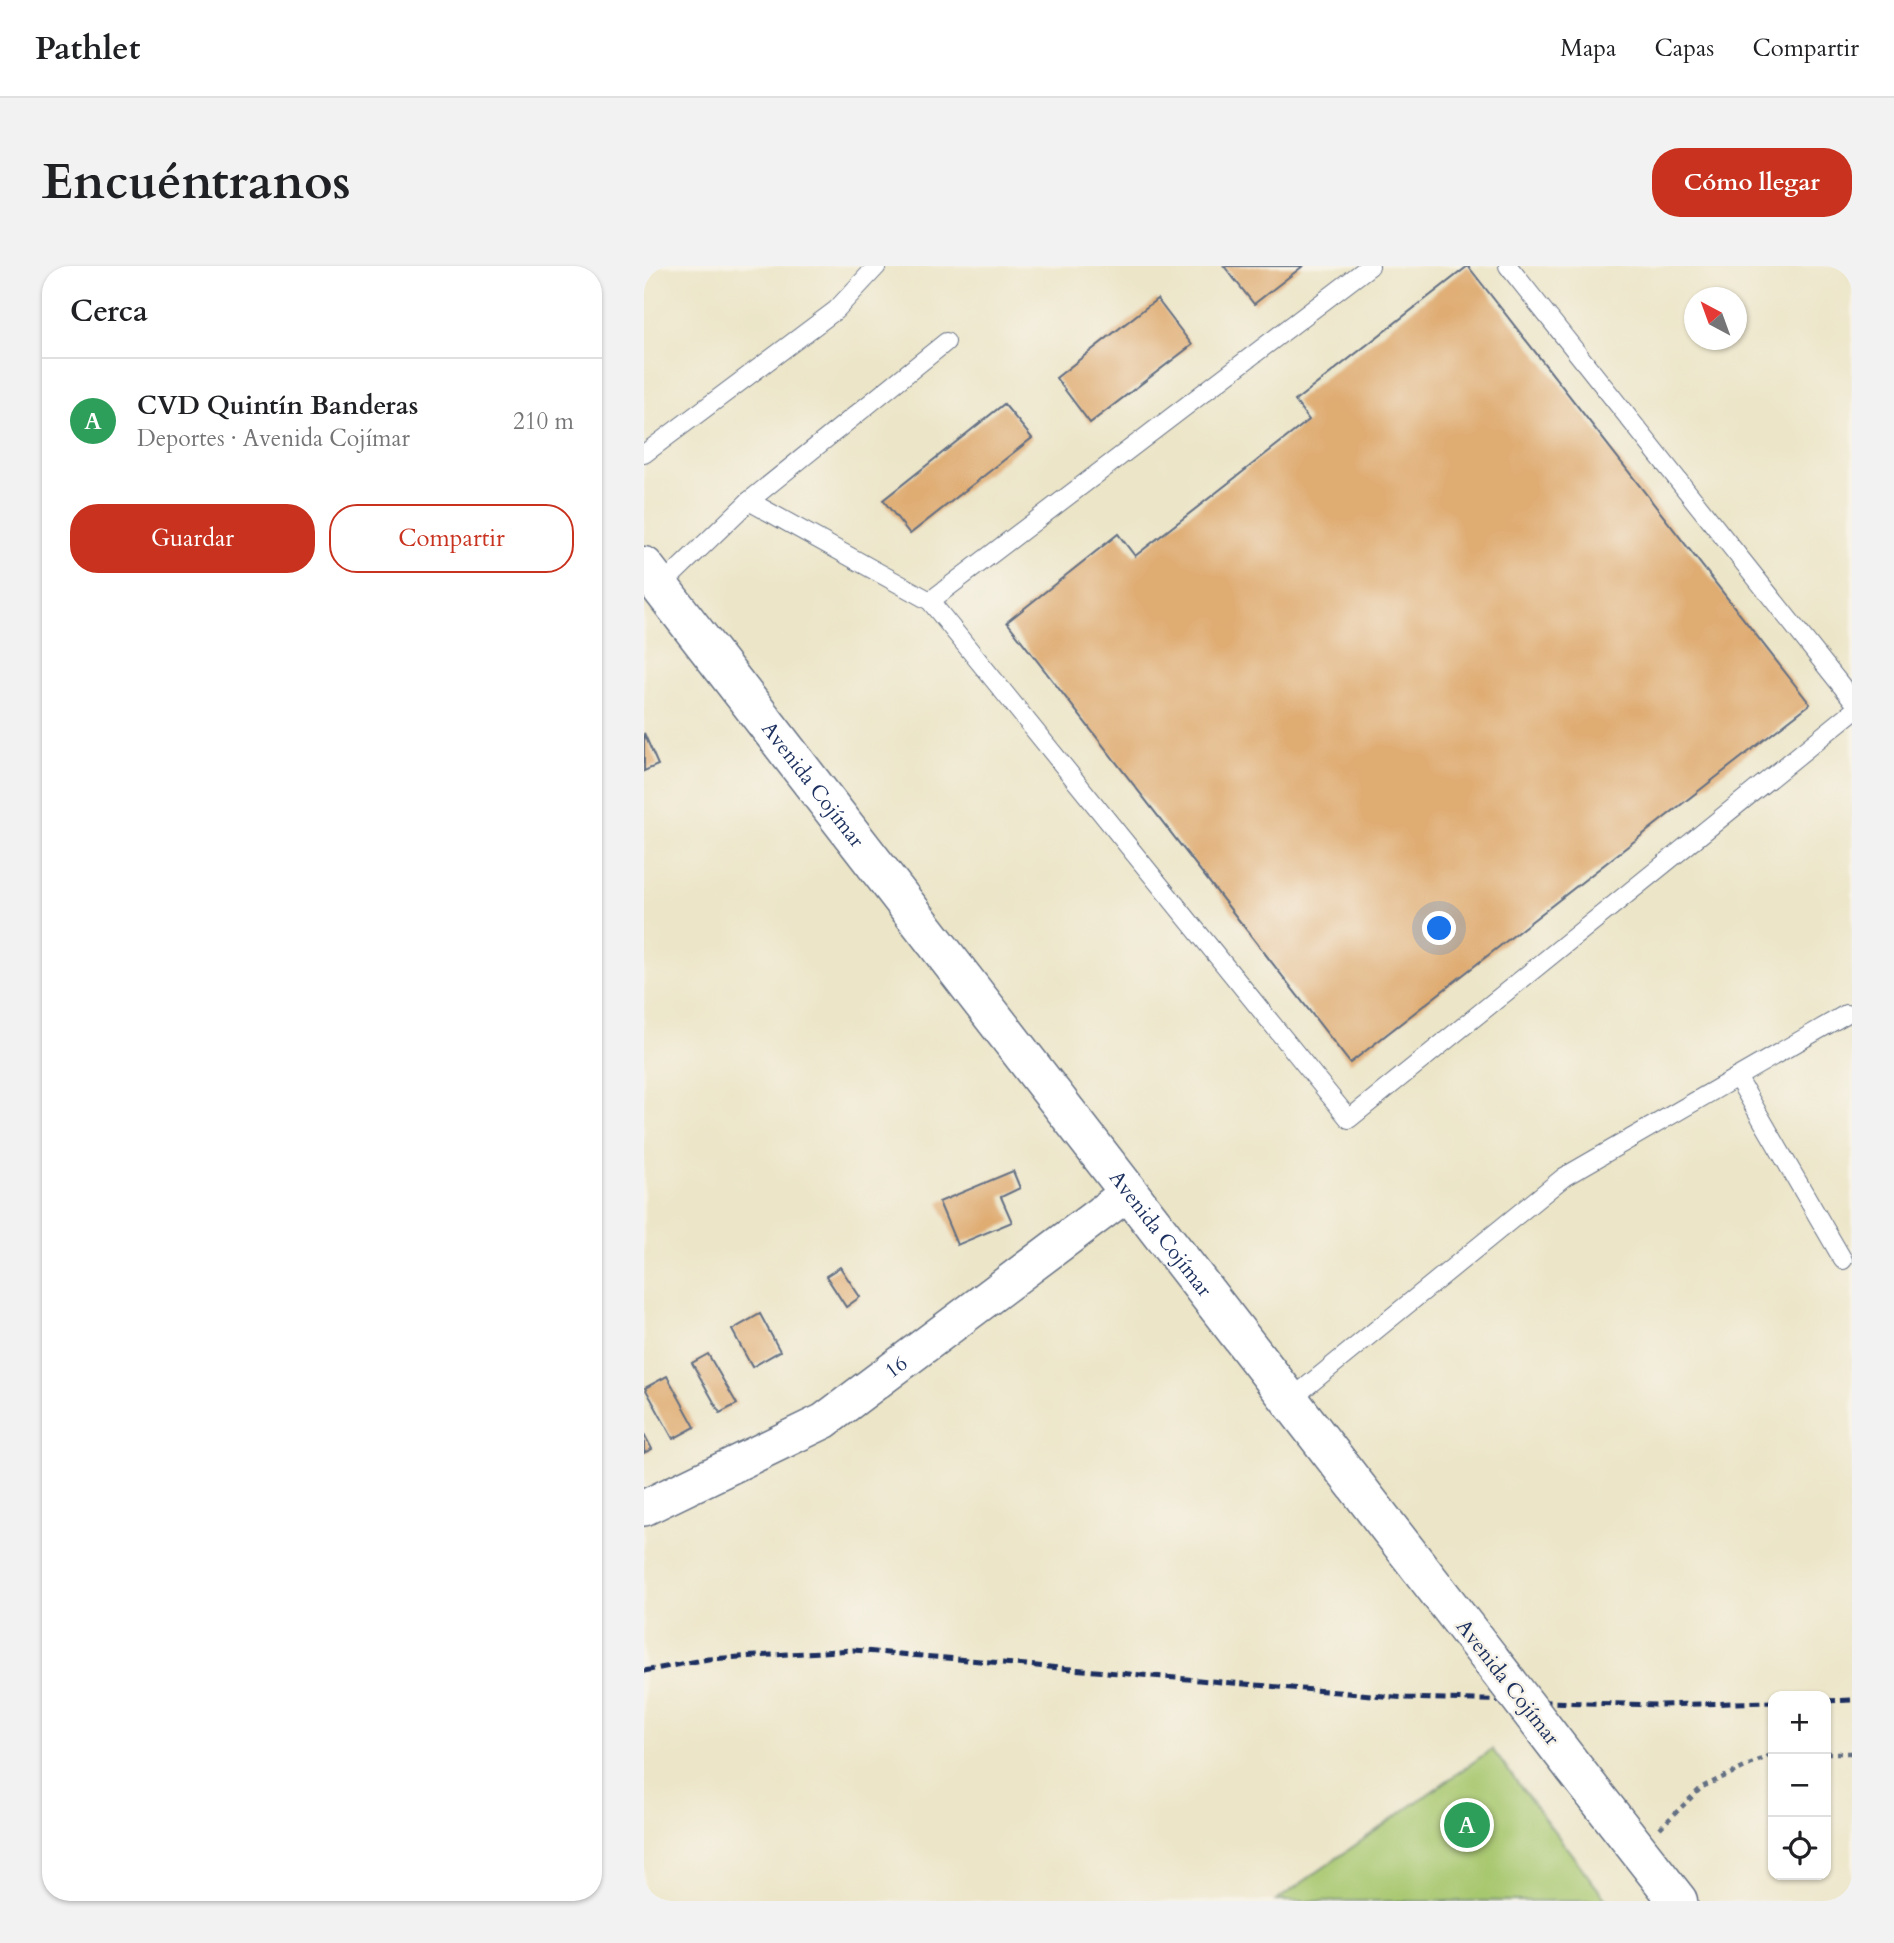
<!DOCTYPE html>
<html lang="es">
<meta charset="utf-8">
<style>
:root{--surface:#fff;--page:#f2f2f2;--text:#202124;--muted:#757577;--line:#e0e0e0;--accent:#c8321e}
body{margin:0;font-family:Cardo,serif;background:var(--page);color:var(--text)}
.controls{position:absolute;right:21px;bottom:21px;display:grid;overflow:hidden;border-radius:14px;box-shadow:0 2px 5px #0004}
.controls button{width:63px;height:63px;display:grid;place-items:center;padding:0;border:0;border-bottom:2px solid var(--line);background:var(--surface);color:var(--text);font:35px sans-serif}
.compass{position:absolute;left:1040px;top:21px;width:63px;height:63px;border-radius:50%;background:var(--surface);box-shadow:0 2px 5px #0004;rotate:319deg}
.you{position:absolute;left:796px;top:663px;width:24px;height:24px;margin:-18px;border:5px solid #fff;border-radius:50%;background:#1a73e8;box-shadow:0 0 0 10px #1a73e833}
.badge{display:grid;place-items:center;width:46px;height:46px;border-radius:50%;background:var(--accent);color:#fff;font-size:23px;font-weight:700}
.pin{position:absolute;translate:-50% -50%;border:4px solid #fff;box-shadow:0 2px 7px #0006}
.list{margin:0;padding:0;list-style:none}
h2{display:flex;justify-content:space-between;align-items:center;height:91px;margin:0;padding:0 28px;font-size:30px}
h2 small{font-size:23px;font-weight:400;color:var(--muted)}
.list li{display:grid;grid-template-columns:46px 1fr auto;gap:21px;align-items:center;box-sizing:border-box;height:126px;padding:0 28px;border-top:2px solid var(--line)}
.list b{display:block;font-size:26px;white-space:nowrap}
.list p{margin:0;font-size:23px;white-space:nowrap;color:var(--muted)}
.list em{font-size:23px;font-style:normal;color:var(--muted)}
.actions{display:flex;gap:14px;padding:21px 28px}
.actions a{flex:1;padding:16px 0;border:2px solid var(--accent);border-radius:28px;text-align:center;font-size:24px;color:var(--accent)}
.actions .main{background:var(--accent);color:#fff}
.icon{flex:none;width:38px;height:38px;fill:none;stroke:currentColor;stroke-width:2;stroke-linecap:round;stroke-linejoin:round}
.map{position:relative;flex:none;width:1208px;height:1635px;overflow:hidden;border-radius:28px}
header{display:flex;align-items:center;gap:42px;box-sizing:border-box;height:98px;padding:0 35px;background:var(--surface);border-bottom:2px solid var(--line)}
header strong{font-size:33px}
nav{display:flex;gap:38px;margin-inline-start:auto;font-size:24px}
.intro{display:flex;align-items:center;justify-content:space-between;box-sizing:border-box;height:168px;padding:0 42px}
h1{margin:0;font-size:49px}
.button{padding:18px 32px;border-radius:28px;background:var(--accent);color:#fff;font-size:24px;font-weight:700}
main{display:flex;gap:42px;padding:0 42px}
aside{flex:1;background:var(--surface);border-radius:28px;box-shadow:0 2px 5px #0004}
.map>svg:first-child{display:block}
.green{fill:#a8c870;stroke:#627c67;stroke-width:2}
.building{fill:#dfac72}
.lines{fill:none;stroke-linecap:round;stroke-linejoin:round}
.lane-casing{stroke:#646f83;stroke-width:20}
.street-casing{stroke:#646f83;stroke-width:38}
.secondary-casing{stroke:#646f83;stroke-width:41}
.path{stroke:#646f83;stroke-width:4.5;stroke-dasharray:5 5;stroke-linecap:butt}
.lane{stroke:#fff;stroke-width:18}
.street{stroke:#fff;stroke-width:35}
.secondary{stroke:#fff;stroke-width:38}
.rail{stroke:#1b2f5e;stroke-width:5;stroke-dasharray:10 5;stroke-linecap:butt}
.secondary-bridge-casing{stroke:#646f83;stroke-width:41;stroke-linecap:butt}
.secondary-bridge{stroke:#fff;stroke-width:38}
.labels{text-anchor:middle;stroke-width:5;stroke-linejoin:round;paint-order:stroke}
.street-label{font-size:21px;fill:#1b2f5e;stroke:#f7f3e8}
</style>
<header>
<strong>Pathlet</strong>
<nav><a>Mapa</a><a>Capas</a><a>Compartir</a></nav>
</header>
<div class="intro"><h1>Encuéntranos</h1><a class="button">Cómo llegar</a></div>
<main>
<aside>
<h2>Cerca<small></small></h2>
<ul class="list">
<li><span class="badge" style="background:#2e9e5b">A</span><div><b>CVD Quintín Banderas</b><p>Deportes · Avenida Cojímar</p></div><em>210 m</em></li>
</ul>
<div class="actions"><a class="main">Guardar</a><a>Compartir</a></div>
</aside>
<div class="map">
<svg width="1208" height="1635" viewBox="0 0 1208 1635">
<rect width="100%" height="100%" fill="#f7f3e8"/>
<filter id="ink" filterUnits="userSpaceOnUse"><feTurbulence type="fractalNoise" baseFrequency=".0143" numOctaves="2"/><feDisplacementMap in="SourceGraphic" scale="14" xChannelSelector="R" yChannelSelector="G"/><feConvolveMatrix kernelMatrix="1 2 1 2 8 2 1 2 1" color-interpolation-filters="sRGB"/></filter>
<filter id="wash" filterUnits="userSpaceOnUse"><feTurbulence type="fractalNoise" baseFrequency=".00686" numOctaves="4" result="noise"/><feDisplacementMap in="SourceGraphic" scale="28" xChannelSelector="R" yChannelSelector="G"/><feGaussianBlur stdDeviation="1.57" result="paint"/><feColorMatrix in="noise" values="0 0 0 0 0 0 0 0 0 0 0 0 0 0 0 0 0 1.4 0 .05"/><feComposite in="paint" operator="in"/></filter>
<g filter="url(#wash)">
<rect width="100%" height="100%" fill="#ece5c8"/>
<!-- green -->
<path class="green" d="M848 1483 963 1635H632Z"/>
<g id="blocks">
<!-- building -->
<g class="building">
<path d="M580 0H659L610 38Z"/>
<path d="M824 0 1166 438 706 797 363 356 474 268 491 290 665 154 651 135Z"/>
<path d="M513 33 548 79 446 157 412 112Z"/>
<path d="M360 138 388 172 266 268 239 234Z"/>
<path d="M0 467 14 499 0 505Z"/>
<path d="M369 905 376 922 357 931 368 956 313 979 295 936Z"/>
<path d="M196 1001 216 1031 202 1041 182 1010Z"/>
<path d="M116 1048 136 1085 108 1101 88 1064Z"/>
<path d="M64 1088 93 1138 76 1147 48 1097Z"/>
<path d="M23 1110 51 1161 29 1173 1 1122Z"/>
<path d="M0 1168 8 1183 0 1187Z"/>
</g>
</g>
</g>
<g filter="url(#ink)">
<use href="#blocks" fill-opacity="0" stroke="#646f83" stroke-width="2"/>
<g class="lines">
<!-- lane casing -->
<g class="lane-casing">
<g id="lane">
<path d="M864 0 1208 433"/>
<path d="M0 188 192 44 233 0"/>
<path d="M105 235 302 76"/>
<path d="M16 321 105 235 286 335 705 853 1208 446"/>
<path d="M286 335 726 0"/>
<path d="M1093 811 1199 994"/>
<path d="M646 1134 920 911 1202 748"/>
</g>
</g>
<!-- street casing -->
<g class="street-casing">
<g id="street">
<path id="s1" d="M0 1242 180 1155 485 926"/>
</g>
</g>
<!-- secondary casing -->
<g class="secondary-casing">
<g id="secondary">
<path id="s2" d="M0 300 847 1394"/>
<path d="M930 1502 1034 1635"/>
</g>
</g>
<!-- path -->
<g class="path">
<path d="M1182 1487H1208"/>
<path d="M1016 1562 1058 1521 1129 1488"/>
</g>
<!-- lane -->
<use href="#lane" class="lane"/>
<!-- street -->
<use href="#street" class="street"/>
<!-- secondary -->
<use href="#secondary" class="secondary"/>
<!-- rail -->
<g class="rail">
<path d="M0 1405 64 1393 209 1384 762 1432 1015 1439 1129 1436"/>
<path d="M1182 1435 1208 1434"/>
</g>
<!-- secondary-bridge casing -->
<g class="secondary-bridge-casing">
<path id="secondary-bridge" d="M847 1394 930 1502"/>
</g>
<!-- secondary-bridge -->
<use href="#secondary-bridge" class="secondary-bridge"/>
</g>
</g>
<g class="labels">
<!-- street labels -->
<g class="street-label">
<text dy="7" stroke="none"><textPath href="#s2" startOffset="276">Avenida Cojímar</textPath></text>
<text dy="7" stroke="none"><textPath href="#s2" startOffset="844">Avenida Cojímar</textPath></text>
<text dy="7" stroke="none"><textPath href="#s1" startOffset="290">16</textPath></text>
<text transform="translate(864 1416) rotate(52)" y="7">Avenida Cojímar</text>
</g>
</g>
</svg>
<div class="controls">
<button>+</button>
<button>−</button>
<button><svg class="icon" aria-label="locate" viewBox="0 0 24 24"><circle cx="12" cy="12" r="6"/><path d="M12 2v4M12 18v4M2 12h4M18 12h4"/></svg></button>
</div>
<svg class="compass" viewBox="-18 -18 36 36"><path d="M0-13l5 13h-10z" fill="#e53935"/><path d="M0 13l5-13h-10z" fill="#757577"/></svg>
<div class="you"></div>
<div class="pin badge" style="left:823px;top:1559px;background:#2e9e5b">A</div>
</div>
</main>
